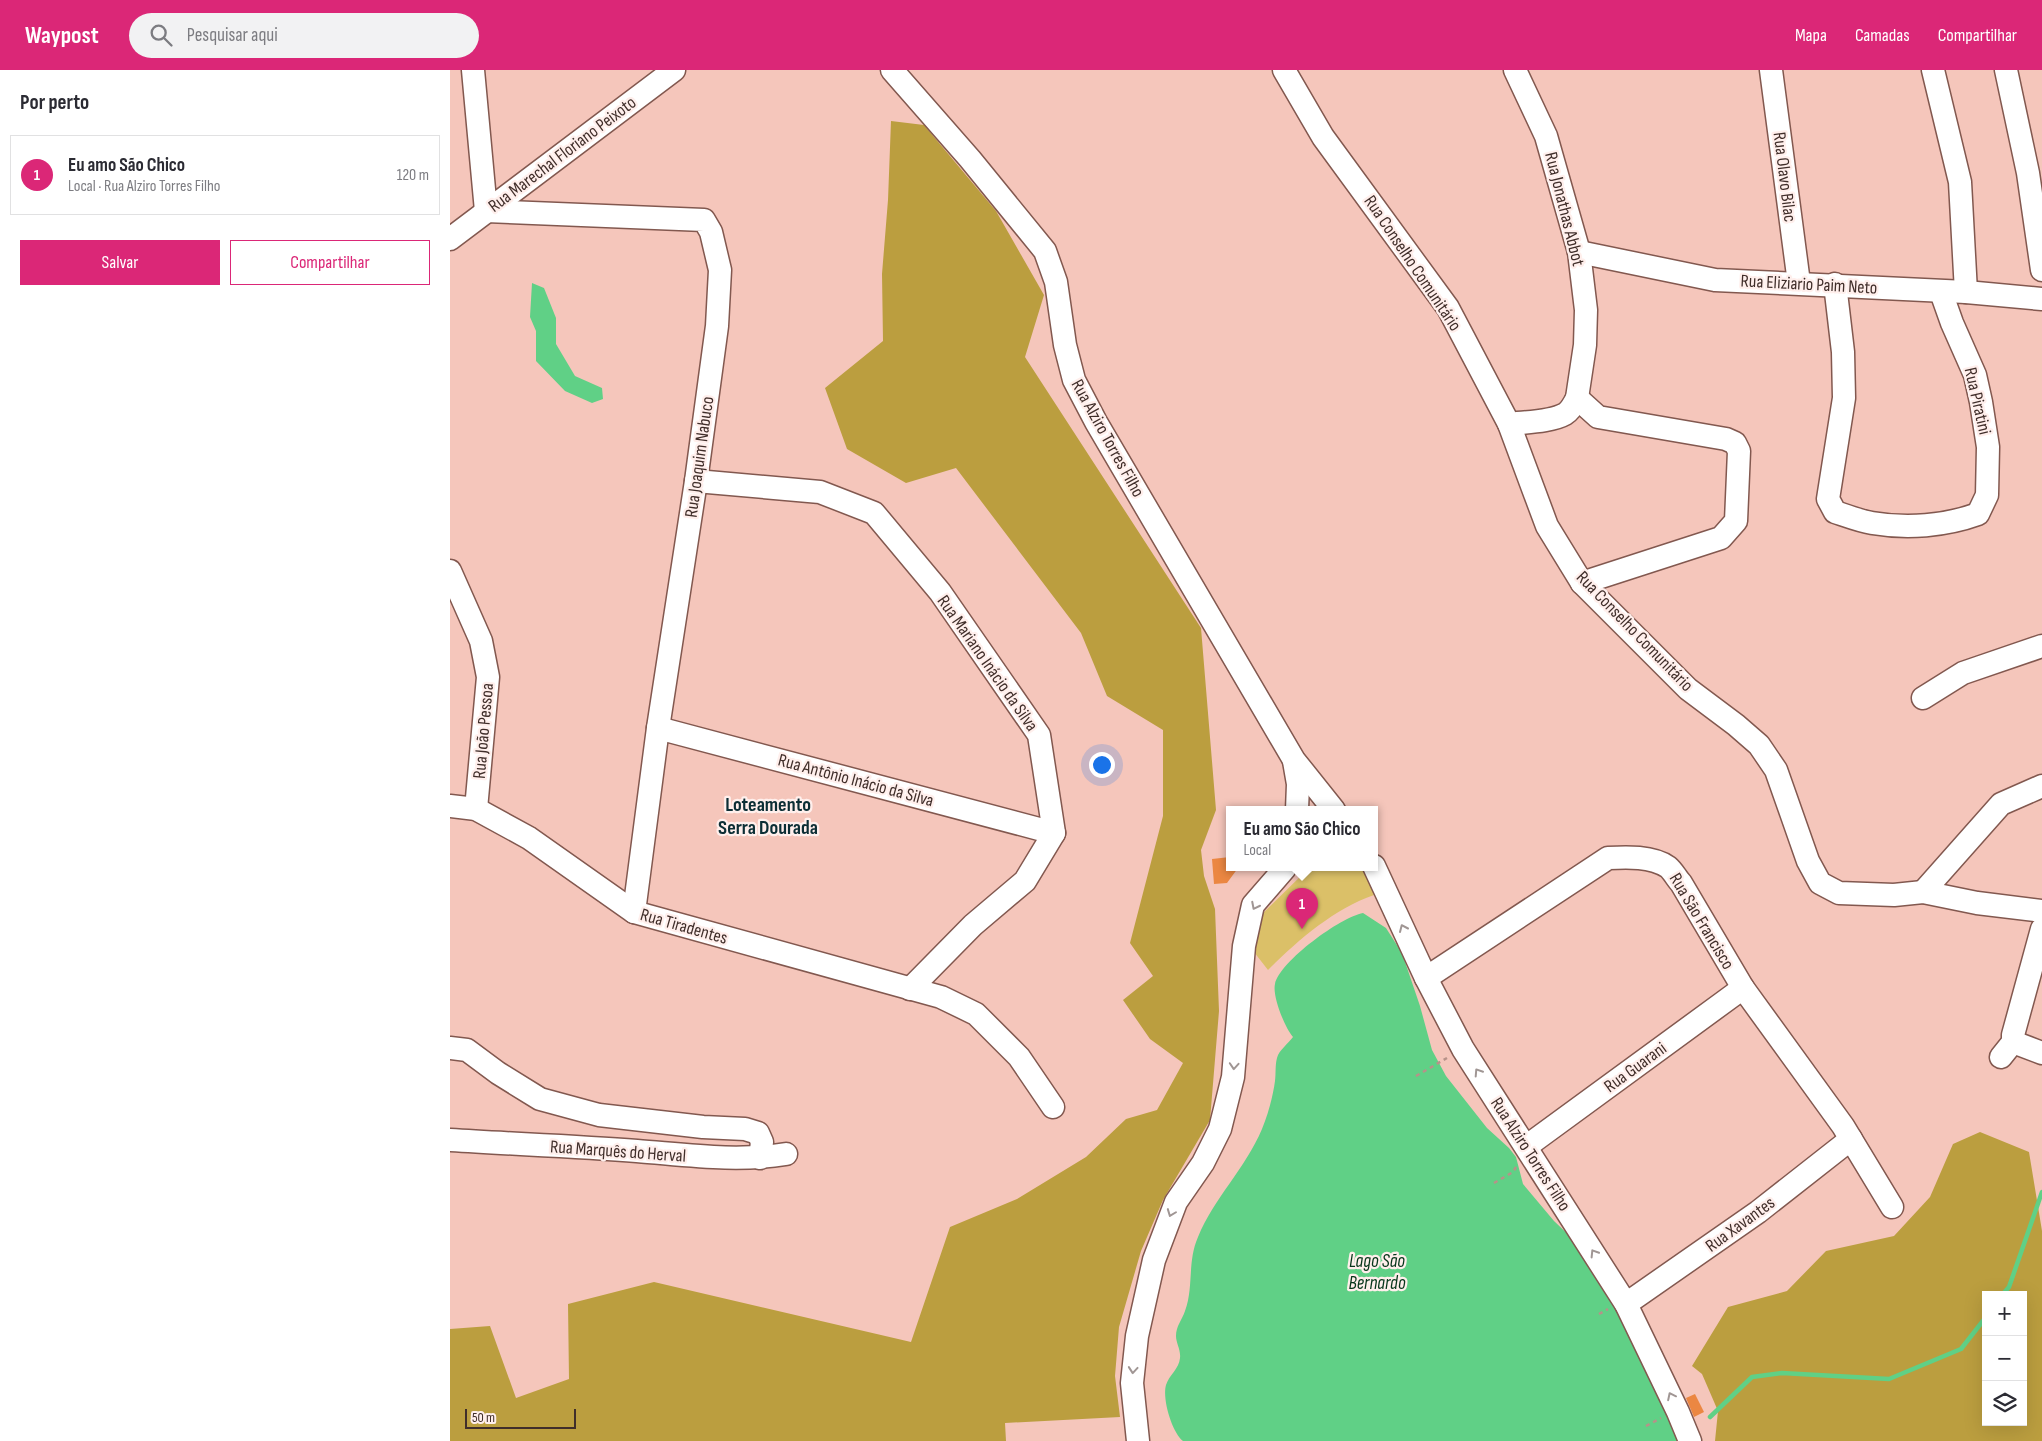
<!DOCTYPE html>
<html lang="pt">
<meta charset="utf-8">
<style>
:root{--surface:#fff;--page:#f2f2f3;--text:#2b2b33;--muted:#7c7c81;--line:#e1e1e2;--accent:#db2777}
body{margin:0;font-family:"Sofia Sans Condensed",sans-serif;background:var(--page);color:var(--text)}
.controls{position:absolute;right:15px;bottom:15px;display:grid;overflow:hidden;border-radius:0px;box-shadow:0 5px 20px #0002}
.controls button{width:45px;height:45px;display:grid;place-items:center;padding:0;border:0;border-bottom:1px solid var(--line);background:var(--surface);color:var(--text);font:25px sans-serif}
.scale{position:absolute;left:15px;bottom:12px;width:111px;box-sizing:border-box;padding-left:5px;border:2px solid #402e2a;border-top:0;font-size:14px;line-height:18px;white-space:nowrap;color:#402e2a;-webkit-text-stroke:4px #ffefec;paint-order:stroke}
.you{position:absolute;left:651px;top:694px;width:18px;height:18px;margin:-12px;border:4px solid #fff;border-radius:50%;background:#1a73e8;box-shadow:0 0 0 8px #1a73e833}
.badge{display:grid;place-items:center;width:32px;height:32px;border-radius:50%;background:var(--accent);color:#fff;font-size:16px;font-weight:700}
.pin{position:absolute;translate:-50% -41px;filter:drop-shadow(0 1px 2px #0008)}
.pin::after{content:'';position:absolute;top:26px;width:18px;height:15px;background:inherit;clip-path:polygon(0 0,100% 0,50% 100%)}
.popup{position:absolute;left:776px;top:736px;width:152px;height:65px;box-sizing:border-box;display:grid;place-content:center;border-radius:0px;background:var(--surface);filter:drop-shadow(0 1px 4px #0005);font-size:16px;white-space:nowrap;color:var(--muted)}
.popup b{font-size:19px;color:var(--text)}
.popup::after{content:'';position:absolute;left:50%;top:100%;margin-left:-10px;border:10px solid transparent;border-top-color:var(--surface)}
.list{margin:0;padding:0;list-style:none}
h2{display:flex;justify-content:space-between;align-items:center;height:65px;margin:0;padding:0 20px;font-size:21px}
h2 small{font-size:16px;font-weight:400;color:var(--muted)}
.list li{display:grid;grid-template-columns:32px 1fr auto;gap:15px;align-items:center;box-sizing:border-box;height:80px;margin:0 10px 10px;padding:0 10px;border:1px solid var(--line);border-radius:0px}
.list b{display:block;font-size:19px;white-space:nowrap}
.list p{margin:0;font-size:16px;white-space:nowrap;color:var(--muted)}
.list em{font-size:16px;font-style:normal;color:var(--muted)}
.actions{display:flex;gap:10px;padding:15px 20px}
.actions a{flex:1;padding:11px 0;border:1px solid var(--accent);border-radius:0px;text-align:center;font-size:18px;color:var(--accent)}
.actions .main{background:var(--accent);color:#fff}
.icon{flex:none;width:28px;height:28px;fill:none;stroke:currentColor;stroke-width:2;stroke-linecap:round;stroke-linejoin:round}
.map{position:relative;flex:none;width:1592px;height:1371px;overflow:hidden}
header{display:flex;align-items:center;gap:30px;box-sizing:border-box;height:70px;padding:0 25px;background:var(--accent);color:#fff}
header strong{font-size:24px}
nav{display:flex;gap:28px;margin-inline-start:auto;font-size:18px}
.search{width:350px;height:45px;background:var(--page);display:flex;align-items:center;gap:12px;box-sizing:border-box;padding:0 18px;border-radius:28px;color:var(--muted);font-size:19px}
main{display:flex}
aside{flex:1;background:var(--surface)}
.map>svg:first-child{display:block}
.green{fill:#dbc068}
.forest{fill:#bb9e3f;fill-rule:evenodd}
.water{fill:#60d086}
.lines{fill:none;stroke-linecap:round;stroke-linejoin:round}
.stream{stroke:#60d086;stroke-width:4.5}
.building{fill:#eb8742}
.minor-casing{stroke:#82584f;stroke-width:25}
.path{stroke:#b79289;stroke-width:2.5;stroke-dasharray:4 4;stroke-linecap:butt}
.minor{stroke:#fff;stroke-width:22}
.oneway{stroke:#a09694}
.labels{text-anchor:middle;stroke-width:4.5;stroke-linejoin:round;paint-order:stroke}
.street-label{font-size:18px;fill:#402e2a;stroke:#ffefec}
.water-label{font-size:19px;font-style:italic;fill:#053519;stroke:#ffefec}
.quarter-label{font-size:20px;font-weight:bold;fill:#0c2e35;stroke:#ffefec}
</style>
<header>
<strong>Waypost</strong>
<div class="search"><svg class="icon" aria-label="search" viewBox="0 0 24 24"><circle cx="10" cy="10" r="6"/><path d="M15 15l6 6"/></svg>Pesquisar aqui</div>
<nav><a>Mapa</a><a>Camadas</a><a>Compartilhar</a></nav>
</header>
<main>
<aside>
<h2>Por perto<small></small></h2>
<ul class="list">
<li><span class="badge">1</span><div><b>Eu amo São Chico</b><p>Local · Rua Alziro Torres Filho</p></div><em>120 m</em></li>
</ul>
<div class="actions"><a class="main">Salvar</a><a>Compartilhar</a></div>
</aside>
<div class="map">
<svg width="1592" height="1371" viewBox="0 0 1592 1371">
<rect width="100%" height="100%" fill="#f5c6bb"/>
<!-- green -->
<path class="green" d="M859 798H915L924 825C884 839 848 870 818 900L804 882 811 845Z"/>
<!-- forest -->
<g class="forest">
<path d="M441 51 474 55 546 141 594 225 575 287 751 558 766 740 751 780 754 806 765 839 769 941 760 1050 713 1130 691 1181 669 1257 665 1306 670 1347 555 1353 556 1371H0V1259L40 1256 66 1328 119 1309 118 1234 204 1212 461 1272 500 1157 567 1129 636 1087 676 1049 707 1040 733 993 700 969 673 930 703 906 680 873 713 746V660L657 626 631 563 506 398 456 413 397 379 375 318 433 271 432 204 438 130Z"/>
<path d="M1530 1062 1579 1082 1592 1161V1371H1265L1268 1341 1252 1304 1242 1296 1278 1237 1337 1221 1376 1181 1444 1166 1480 1127 1503 1074ZM1536 1225H1573V1352H1536Z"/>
</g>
<!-- water -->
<g class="water">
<path d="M82 213 94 218 106 248V274L125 306 152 318 153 329 142 333 115 321 86 291V261L80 247Z"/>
<path d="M913 843 936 858 952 883 970 936 982 980 996 1006 1037 1058 1059 1078 1066 1087 1073 1114 1104 1151 1126 1172 1185 1261 1234 1371H733C722 1362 712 1329 716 1315 719 1305 729 1299 730 1288 731 1280 726 1273 726 1266 726 1256 732 1250 735 1241 744 1217 737 1192 748 1167 764 1128 795 1099 812 1059 818 1045 823 1026 825 1011 826 1004 825 995 827 988 829 980 838 974 843 967 835 958 822 926 825 914 830 891 891 847 913 843Z"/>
</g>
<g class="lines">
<!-- stream -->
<g class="stream">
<path d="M1552 1225 1559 1217 1592 1122"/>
<path d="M1260 1347 1302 1307 1332 1303 1439 1309 1511 1279 1536 1247"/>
</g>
</g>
<!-- building -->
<g class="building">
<path d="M780 787V798H788L777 813 764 814 762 789Z"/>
<path d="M1245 1324 1254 1342 1244 1347 1236 1328Z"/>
</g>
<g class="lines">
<!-- minor casing -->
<g class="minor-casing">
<g id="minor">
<path d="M23 0 36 141"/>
<path d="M442 0 520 89 595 181 606 212 615 275 624 310 646 352 844 690 884 740"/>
<path d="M834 0 873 67 998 238 1059 354 1097 456 1132 513 1238 619 1286 655 1309 675 1326 700 1358 791 1370 813 1389 823 1444 825 1473 822 1527 833 1592 841"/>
<path d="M1321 0 1349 213"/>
<path d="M1483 0 1510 112 1516 222"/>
<path d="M1556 0 1578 103 1592 200"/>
<path d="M36 141 254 150 261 162 270 200 267 256 246 411 208 658 184 842"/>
<path d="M0 169 224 0"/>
<path d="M1129 182 1265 210 1516 222 1592 229"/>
<path d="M1385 214 1393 282 1394 328 1378 429 1385 442C1397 446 1410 451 1422 453 1457 459 1495 456 1528 444L1537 425 1538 377 1531 332 1525 305 1502 253 1491 222"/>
<path d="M1127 328 1148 347 1276 369 1285 373 1289 381 1286 451 1271 468 1132 513"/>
<path d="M1059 354C1075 352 1101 352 1115 344 1120 341 1124 334 1127 328L1135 275 1136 240 1129 182 1096 66 1065 0"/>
<path d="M246 411 370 422 424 443 490 522 589 665 604 763 575 811 523 855 460 919"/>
<path d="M0 501 31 571 38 607 26 739"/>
<path d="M1473 628 1513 603 1592 576"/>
<path d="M208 658 604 763"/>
<path d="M844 691 848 714 847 740"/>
<path d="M0 736 26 739 79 768 184 842 491 927 526 944 569 987 603 1037"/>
<path d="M924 796 976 908 1013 979 1176 1234 1228 1342 1240 1371"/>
<path d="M1473 822 1551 734 1592 716"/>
<path d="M976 908 1158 788C1177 787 1202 786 1218 797 1223 801 1227 809 1231 813L1293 918 1393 1056 1442 1137"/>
<path d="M1563 972 1592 983"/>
<path d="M0 978 17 980 48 1003 90 1029 149 1045 253 1057 295 1059 308 1063 312 1072 310 1088"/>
<path d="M1551 987 1563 972V965L1592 859"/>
<path d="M0 1070C62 1074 125 1076 187 1081 238 1085 286 1092 336 1084"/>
<path d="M1077 1076 1293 918"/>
<path d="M1176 1234 1308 1142 1401 1069"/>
<path d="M688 1371 682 1313 687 1266 704 1190 726 1132 753 1093 770 1059 783 1007 794 876 803 835 835 798"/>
</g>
</g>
<!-- path -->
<g class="path">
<path d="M966 1006 997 988"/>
<path d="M1044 1113 1063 1102 1066 1097"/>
<path d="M1149 1244 1158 1239"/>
<path d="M1196 1356 1211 1348"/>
</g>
<!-- minor -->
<use href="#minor" class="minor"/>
</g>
<!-- one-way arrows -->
<defs><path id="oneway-chevron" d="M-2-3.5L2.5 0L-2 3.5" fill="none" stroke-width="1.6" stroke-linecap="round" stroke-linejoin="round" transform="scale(1.25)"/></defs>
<g class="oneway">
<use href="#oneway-chevron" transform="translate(805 836) rotate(117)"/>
<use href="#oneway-chevron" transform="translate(953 858) rotate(-114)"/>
<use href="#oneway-chevron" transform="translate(784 996) rotate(94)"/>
<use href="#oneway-chevron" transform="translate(1028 1002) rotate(-123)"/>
<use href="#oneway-chevron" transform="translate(721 1143) rotate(111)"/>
<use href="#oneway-chevron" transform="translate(1144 1183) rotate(-122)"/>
<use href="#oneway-chevron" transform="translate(683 1300) rotate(95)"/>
<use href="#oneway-chevron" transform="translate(1221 1326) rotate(-116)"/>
</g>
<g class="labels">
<!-- street labels -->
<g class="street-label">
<text transform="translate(112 84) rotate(-37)" y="6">Rua Marechal Floriano Peixoto</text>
<text transform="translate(1335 107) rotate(83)" y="6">Rua Olavo Bilac</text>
<text transform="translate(1115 139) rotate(76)" y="6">Rua Jonathas Abbot</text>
<text transform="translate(963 193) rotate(56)" y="6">Rua Conselho Comunitário</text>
<text transform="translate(1359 214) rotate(3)" y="6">Rua Eliziario Paim Neto</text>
<text transform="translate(1528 331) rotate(77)" y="6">Rua Piratini</text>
<text transform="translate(658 368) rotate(61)" y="6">Rua Alziro Torres Filho</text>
<text transform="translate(249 387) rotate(-82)" y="6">Rua Joaquim Nabuco</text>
<text transform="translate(1185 561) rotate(46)" y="6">Rua Conselho Comunitário</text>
<text transform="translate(538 593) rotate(55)" y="6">Rua Mariano Inácio da Silva</text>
<text transform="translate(33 661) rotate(-85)" y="6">Rua João Pessoa</text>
<text transform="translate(406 710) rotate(15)" y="6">Rua Antônio Inácio da Silva</text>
<text transform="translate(1252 851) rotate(59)" y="6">Rua São Francisco</text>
<text transform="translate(234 856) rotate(16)" y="6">Rua Tiradentes</text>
<text transform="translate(1185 997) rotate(-36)" y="6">Rua Guarani</text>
<text transform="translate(168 1081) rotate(4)" y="6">Rua Marquês do Herval</text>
<text transform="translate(1081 1084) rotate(57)" y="6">Rua Alziro Torres Filho</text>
<text transform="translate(1290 1154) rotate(-36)" y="6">Rua Xavantes</text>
</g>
<!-- water labels -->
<g class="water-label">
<text x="927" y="1197">Lago São<tspan x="927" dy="22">Bernardo</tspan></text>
</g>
<!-- quarter labels -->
<g class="quarter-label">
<text x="318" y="741">Loteamento<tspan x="318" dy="23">Serra Dourada</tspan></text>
</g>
</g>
</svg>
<div class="controls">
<button>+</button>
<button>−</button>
<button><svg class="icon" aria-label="layers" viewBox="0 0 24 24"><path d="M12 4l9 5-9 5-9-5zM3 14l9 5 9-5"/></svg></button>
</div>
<div class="scale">50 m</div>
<div class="you"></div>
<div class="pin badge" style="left:852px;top:859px">1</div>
<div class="popup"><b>Eu amo São Chico</b>Local</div>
</div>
</main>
